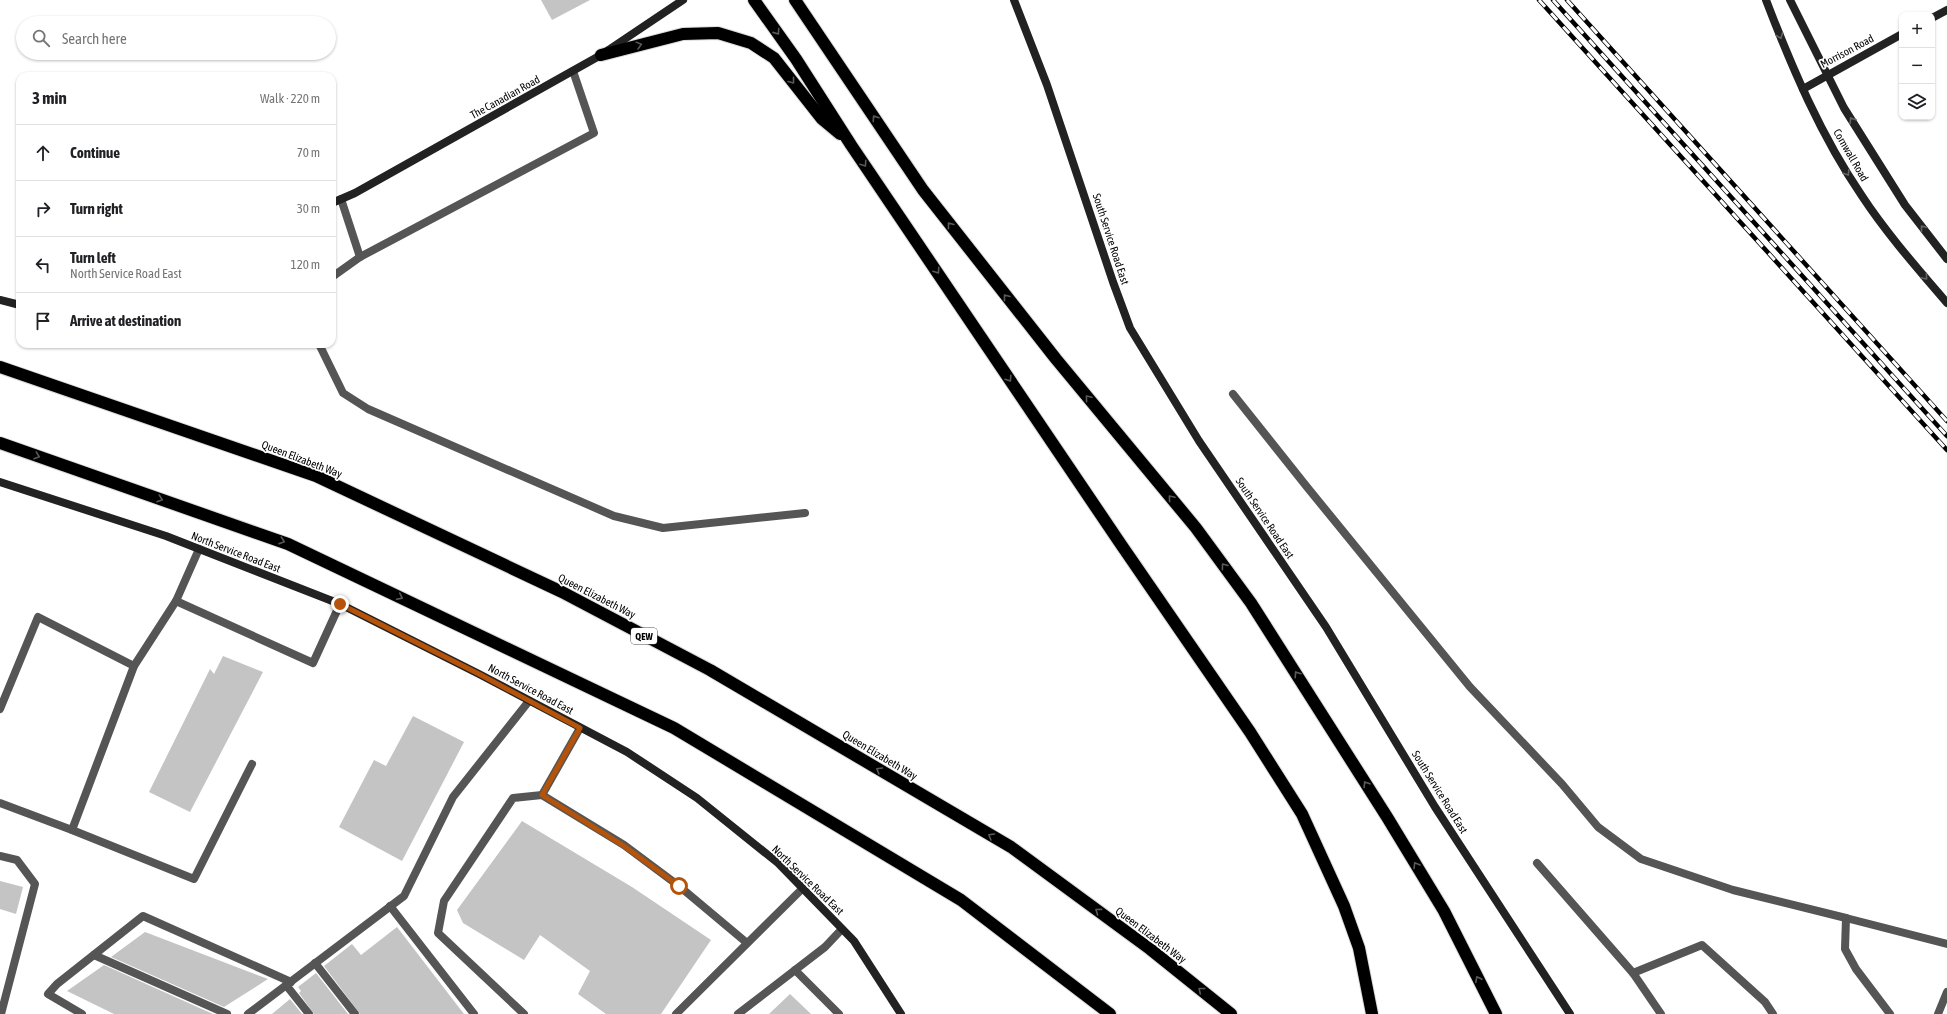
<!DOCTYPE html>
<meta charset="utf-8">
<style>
:root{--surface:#fff;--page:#f2f2f2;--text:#202124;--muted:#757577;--line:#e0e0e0}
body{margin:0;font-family:"Asap Condensed",sans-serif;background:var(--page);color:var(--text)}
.controls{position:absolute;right:12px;top:12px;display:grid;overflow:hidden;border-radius:8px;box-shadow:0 1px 3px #0004}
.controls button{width:36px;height:36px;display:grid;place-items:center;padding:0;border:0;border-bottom:1px solid var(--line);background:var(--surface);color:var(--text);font:20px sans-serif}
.stop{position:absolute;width:12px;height:12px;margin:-9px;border:3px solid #b45309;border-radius:50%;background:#fff}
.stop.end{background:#b45309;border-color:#fff;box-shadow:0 1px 4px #0008}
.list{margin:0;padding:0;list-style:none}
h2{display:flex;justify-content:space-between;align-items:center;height:52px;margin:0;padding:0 16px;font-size:17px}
h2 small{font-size:13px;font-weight:400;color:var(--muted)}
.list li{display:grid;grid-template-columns:26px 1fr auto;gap:12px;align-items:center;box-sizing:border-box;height:56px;padding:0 16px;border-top:1px solid var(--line)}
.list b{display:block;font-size:15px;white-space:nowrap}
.list p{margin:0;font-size:13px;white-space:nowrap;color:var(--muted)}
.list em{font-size:13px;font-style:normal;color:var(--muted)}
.icon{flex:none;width:22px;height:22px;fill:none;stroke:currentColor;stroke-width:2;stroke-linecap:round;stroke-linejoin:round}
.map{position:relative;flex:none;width:1947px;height:1014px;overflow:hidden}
.search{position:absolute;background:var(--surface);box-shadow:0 1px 3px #0004;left:16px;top:16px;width:320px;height:44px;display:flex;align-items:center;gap:10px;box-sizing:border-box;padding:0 14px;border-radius:22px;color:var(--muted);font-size:15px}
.panel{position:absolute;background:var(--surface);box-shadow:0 1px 3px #0004;left:16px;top:72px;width:320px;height:276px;border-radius:12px}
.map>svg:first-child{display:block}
.building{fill:#c4c4c4}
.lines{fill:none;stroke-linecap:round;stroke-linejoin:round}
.highway-casing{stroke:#dbdbdb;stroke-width:14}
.lane{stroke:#555;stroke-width:8}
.secondary{stroke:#222;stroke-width:8}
.highway{stroke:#000;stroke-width:12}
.rail-casing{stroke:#000;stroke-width:4.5}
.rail{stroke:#fff;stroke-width:3;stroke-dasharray:9;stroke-linecap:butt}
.oneway{stroke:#595959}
.oneway2{stroke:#646464}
.route{stroke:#b45309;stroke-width:5}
.labels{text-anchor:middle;stroke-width:3.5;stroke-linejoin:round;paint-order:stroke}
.shield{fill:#fff;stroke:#4c4c4c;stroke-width:1}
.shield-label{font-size:10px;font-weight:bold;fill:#000}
.street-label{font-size:11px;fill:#000;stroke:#fff}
</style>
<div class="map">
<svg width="1947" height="1014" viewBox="0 0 1947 1014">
<rect width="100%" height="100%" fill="#fff"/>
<!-- building -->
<g class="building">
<path d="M541 0H590L552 20Z"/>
<path d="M223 656 263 672 190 812 149 792 210 669 214 674Z"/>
<path d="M413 716 464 742 402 861 339 827 374 760 386 766Z"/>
<path d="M522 821 632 887 711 940 661 1014H606L578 994 590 971 540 935 524 960 463 923 457 910Z"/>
<path d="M0 881 23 887 16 914 0 909Z"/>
<path d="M397 927 464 1014H360L324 966 352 944 361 955Z"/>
<path d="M145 932 268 979 224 1007 111 957Z"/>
<path d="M104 965 213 1014H114L67 991Z"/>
<path d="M316 973 348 1014H314L299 993 301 991 298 987Z"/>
<path d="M790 994 811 1014H769Z"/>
<path d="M290 999 302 1014H272Z"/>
</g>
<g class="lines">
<!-- highway casing -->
<g class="highway-casing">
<g id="highway">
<path d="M754 0 796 59 851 145 1120 543 1250 732 1302 814 1344 906 1359 948 1372 1014"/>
<path d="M795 0 923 190 1056 359 1196 528 1251 603 1387 817 1444 911 1496 1014"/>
<path d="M601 55 683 34 718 33 751 43 774 58 822 119 840 134"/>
<path d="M0 367 316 476 562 592 710 670 1011 847 1150 949 1231 1014"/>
<path d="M0 443 288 544 674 728 961 900 1110 1014"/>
</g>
</g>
<!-- lane -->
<g class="lane">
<path d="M341 199 360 257"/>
<path d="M332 277 360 257 594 133 573 71"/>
<path d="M319 344 343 393 368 409 614 516 663 528 805 513"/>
<path d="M1233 394 1307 487 1470 687 1562 784 1598 827 1641 859 1733 890 1846 918 1845 949 1856 969 1890 1014"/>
<path d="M176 601 313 663 340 604"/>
<path d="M0 709 38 617 134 666"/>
<path d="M542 795 624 845 679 886 747 943"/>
<path d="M0 803 72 830 134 666 176 601 199 549"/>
<path d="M72 830 194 879 252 764"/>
<path d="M0 856 17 860 35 884 1 1014"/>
<path d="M1537 863 1633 973 1702 945 1765 1002 1773 1014"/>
<path d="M390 906 474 1014"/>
<path d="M1846 918 1947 944"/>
<path d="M94 955 227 1014"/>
<path d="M315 963 355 1014"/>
<path d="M795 970 839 1014"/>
<path d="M1633 973 1661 1014"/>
<path d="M286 985 309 1014"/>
<path d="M82 1014 48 994 57 984 143 916 291 982"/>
<path d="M248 1014 404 896 453 797 529 701"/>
<path d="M524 1014 438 933 444 901 513 798 542 795 580 728"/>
<path d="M676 1014 802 889"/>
<path d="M738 1014 825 947 842 929"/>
<path d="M1938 1014 1947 992"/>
</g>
<!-- secondary -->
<g class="secondary">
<path d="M1014 0 1047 85 1113 282 1130 328 1199 441 1326 627 1435 807 1570 1014"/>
<path d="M1766 0C1792 68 1821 136 1862 196 1887 234 1918 269 1947 303"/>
<path d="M1790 0 1844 108 1905 205 1947 259"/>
<path d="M1932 18 1947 10"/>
<path d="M1803 89 1902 34"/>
<path d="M332 203 355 193 601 55 683 0"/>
<path d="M0 300 20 305"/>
<path d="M0 482 166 536 340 604 479 674 627 752 697 798 778 863 854 941 901 1014"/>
</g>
<!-- highway -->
<use href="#highway" class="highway"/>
<!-- rail casing -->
<g class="rail-casing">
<g id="rail">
<path d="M1539 0 1947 450"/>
<path d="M1553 0 1947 436"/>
<path d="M1567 0 1947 421"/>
</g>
</g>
<!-- rail -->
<use href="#rail" class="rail"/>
</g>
<!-- one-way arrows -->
<defs><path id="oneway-chevron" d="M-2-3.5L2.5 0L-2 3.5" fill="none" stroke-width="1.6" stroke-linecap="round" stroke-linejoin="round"/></defs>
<g class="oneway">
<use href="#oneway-chevron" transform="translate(777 32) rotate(55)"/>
<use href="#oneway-chevron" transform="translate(639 45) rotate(-15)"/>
<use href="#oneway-chevron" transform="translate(792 81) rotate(52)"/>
<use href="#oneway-chevron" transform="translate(875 118) rotate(-124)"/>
<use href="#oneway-chevron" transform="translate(864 164) rotate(56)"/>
<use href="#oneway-chevron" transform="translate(950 225) rotate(-128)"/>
<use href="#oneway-chevron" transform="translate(937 271) rotate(56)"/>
<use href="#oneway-chevron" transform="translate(1006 297) rotate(-128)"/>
<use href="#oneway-chevron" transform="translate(1009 379) rotate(56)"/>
<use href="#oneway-chevron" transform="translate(1088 398) rotate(-130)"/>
<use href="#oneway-chevron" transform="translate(37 456) rotate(19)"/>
<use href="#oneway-chevron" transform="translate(1171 498) rotate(-130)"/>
<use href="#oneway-chevron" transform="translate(160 499) rotate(19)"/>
<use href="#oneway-chevron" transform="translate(282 541) rotate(19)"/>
<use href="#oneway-chevron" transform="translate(1224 566) rotate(-127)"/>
<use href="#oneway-chevron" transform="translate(400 597) rotate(26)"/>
<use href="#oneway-chevron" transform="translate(1297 674) rotate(-123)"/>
<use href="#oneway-chevron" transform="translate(879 770) rotate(-149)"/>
<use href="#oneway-chevron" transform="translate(1366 784) rotate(-122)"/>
<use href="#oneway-chevron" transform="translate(991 836) rotate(-149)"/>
<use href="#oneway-chevron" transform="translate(1416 865) rotate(-121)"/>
<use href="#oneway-chevron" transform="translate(1098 911) rotate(-144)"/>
<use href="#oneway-chevron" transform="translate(1478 979) rotate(-117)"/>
<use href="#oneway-chevron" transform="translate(1201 990) rotate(-141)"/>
</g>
<g class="oneway2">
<use href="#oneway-chevron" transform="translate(1780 36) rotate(69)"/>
<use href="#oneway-chevron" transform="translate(1852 120) rotate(-122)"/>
<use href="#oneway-chevron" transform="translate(1847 173) rotate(58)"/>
<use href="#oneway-chevron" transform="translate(1923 228) rotate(-128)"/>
<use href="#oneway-chevron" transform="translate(1925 277) rotate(50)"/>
</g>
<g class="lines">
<!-- route -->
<path class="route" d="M340 604 479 674 580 728 542 795 624 846 679 886"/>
</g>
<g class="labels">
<!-- shield labels -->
<rect class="shield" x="631" y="628" width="26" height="16" rx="3"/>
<g class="shield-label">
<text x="644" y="640">QEW</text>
</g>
<!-- street labels -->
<g class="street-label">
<text transform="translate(1847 51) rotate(-28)" y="4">Morrison Road</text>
<text transform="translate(505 97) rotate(-29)" y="4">The Canadian Road</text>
<text transform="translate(1851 155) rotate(60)" y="4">Cornwall Road</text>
<text transform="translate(1111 239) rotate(72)" y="4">South Service Road East</text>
<text transform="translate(302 459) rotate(21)" y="4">Queen Elizabeth Way</text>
<text transform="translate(1265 518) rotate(56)" y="4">South Service Road East</text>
<text transform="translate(236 552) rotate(21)" y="4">North Service Road East</text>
<text transform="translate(597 596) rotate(27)" y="4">Queen Elizabeth Way</text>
<text transform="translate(531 689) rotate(28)" y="4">North Service Road East</text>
<text transform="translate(880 755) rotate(31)" y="4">Queen Elizabeth Way</text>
<text transform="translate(1440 792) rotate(58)" y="4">South Service Road East</text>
<text transform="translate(808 880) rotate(44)" y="4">North Service Road East</text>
<text transform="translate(1151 935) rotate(37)" y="4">Queen Elizabeth Way</text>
</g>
</g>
</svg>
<div class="controls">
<button>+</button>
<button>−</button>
<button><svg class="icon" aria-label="layers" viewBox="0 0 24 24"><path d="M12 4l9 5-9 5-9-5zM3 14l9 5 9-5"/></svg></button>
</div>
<div class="stop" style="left:679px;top:886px"></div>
<div class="stop end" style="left:340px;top:604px"></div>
<div class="search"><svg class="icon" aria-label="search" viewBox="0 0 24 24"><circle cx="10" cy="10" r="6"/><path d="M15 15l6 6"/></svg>Search here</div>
<section class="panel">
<h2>3 min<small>Walk · 220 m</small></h2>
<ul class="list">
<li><svg class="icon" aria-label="ahead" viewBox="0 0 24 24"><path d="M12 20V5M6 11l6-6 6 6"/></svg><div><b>Continue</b></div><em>70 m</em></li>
<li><svg class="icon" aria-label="right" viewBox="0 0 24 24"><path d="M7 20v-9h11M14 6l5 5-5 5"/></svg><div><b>Turn right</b></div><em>30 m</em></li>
<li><svg class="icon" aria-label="left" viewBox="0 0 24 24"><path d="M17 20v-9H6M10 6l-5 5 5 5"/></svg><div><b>Turn left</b><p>North Service Road East</p></div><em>120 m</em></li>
<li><svg class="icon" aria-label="arrive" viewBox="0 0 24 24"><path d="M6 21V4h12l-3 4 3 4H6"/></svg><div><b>Arrive at destination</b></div></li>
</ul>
</section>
</div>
